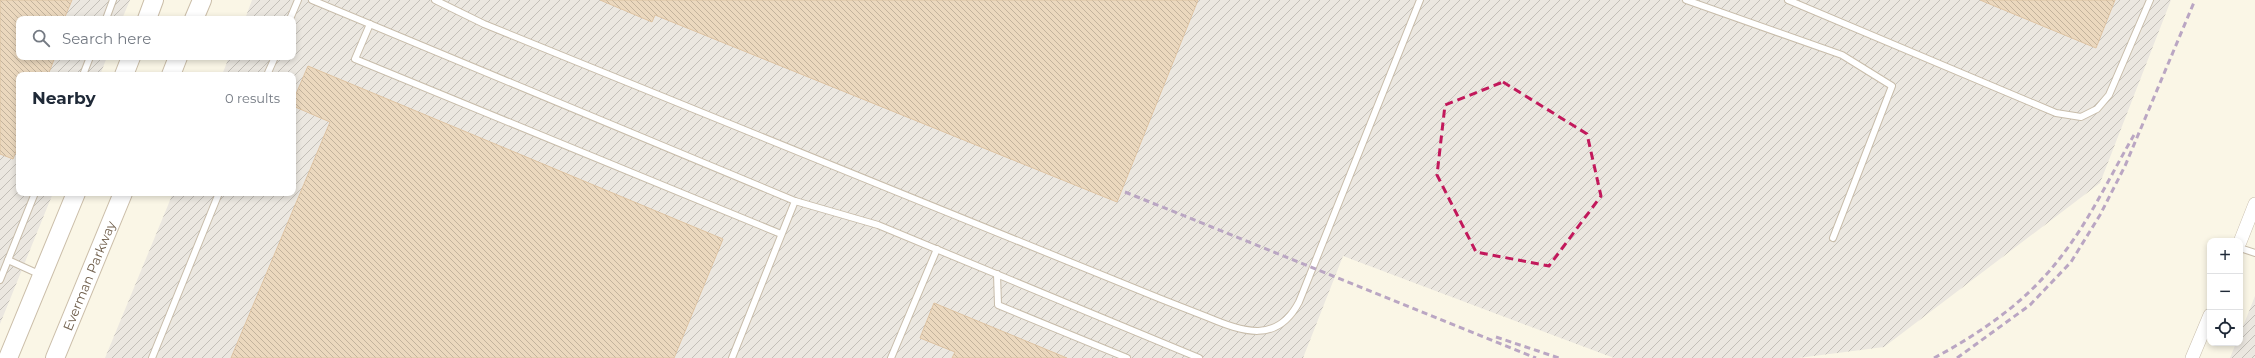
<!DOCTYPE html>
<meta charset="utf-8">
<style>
:root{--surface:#fff;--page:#f2f2f3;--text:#1f2937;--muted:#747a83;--line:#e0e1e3}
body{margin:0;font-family:Montserrat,sans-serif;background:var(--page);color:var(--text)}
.controls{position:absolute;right:12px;bottom:12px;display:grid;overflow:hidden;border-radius:8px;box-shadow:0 2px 6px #0003}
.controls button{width:36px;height:36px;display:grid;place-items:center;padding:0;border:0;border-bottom:1px solid var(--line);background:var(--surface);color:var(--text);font:20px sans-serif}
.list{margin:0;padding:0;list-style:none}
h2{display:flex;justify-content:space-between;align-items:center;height:52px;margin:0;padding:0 16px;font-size:17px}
h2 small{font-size:13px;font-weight:400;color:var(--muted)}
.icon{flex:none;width:22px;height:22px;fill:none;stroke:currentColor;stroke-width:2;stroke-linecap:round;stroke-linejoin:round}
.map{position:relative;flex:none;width:2255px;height:358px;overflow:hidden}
.search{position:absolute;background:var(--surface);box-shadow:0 2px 6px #0003;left:16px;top:16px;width:280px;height:44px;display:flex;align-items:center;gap:10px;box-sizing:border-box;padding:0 14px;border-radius:8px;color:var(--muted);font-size:15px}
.panel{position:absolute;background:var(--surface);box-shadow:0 2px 6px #0003;left:16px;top:72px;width:280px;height:124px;border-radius:8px}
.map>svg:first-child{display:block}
.industrial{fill:url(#industrial-furrows)}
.building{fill:url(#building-back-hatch);stroke:#dec3a2}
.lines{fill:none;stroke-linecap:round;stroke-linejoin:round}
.service-casing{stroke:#c8bdab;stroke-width:8}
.minor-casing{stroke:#c8bdab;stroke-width:14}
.secondary-casing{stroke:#cbbea9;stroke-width:20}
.service{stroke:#fff;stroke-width:6}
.minor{stroke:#fff;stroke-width:13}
.secondary{stroke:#fff;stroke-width:18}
.rail{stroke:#baa6c3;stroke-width:3;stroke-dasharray:6 4;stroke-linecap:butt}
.marked{fill:none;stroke:#c2185b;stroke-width:3;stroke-dasharray:8 5;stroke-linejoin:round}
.labels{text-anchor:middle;stroke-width:4;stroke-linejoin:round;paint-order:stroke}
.street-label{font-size:13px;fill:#71604d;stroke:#fdfaec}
</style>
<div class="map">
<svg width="2255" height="358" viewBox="0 0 2255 358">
<defs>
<pattern id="industrial-furrows" width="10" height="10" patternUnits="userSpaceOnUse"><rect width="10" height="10" fill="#ebe7e0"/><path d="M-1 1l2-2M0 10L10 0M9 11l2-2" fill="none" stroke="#c3bfb8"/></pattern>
<pattern id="building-back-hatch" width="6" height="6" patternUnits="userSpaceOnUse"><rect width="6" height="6" fill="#ebd8be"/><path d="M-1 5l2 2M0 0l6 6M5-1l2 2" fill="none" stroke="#c3b39d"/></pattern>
</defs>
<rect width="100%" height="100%" fill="#faf6e6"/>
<!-- industrial -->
<g class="industrial">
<path d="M0 0H130L122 19H19V57H107L100 75H19V193H53L0 324Z"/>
<path d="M252 0H2171L2100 183 1884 347 1798 358H1614L1343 256 1303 358H105L173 193H293V75H222L229 57H293V19H245Z"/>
<path d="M2255 296V358H2230L2236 343H2240V334Z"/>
</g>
<!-- building -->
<g class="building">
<path d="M0 0H72L64 19H19V57H55L48 75H19V144L13 159 0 154Z"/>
<path d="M600 0H1198L1117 202 655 15 652 22Z"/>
<path d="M1980 0H2115L2096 48Z"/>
<path d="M308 66 723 239 674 358H231L330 122 293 106V101Z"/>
<path d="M934 303 1067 358H952L955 352 920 338Z"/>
</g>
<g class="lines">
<!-- service casing -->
<g class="service-casing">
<g id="service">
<path d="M312 0 795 201 732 358"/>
<path d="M435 0 484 24 1161 299C1176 305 1192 311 1207 317 1243 332 1277 344 1299 302L1420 0"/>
<path d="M1686 0 1842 55 1892 86 1833 238"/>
<path d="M1788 0 2056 113 2081 117 2097 109 2109 95 2150 0"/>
<path d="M106 19 113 0"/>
<path d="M290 19 298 0"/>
<path d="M370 24 355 59 781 234"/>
<path d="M83 75 90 57"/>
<path d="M267 75 275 57"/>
<path d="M795 201 878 225 1199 358"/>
<path d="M2240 248 2255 253"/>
<path d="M8 260 41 275"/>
<path d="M997 274 998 305 1127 358"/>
<path d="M0 280 35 193"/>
<path d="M152 358 219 193"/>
<path d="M891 358 937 249"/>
</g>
</g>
<!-- minor casing -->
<g class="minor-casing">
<g id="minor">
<path d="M2240 242 2255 204"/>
<path d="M2192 358 2210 315"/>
</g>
</g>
<!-- secondary casing -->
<g class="secondary-casing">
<g id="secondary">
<path d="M147 19 154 0"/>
<path d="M194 19 202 0"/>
<path d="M124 75 131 57"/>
<path d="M171 75 178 57"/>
<path d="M8 358 76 193"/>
<path id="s1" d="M55 358 123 193"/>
</g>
</g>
<!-- service -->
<use href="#service" class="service"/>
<!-- minor -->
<use href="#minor" class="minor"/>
<!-- secondary -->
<use href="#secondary" class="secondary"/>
<!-- rail -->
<g class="rail">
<path d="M1125 192 1536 358"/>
<path d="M1496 337 1559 358"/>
<path d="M1934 358C1981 333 2027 301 2060 258 2090 220 2110 176 2134 135"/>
<path d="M1957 358 2030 305 2071 262 2100 215 2125 166 2195 0"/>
</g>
</g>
<!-- marked area -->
<path class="marked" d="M1503 82 1587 134 1601 196 1549 266 1476 252 1437 175 1445 105Z"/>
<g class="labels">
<!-- street labels -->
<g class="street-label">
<text dy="5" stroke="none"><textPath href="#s1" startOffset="89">Everman Parkway</textPath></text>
</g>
</g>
</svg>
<div class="controls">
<button>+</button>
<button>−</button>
<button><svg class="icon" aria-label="locate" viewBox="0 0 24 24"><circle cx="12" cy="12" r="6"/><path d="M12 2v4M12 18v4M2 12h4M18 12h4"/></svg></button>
</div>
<div class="search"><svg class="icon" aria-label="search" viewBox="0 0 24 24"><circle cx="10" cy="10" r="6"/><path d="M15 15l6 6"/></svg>Search here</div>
<section class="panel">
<h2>Nearby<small>0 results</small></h2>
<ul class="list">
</ul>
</section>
</div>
